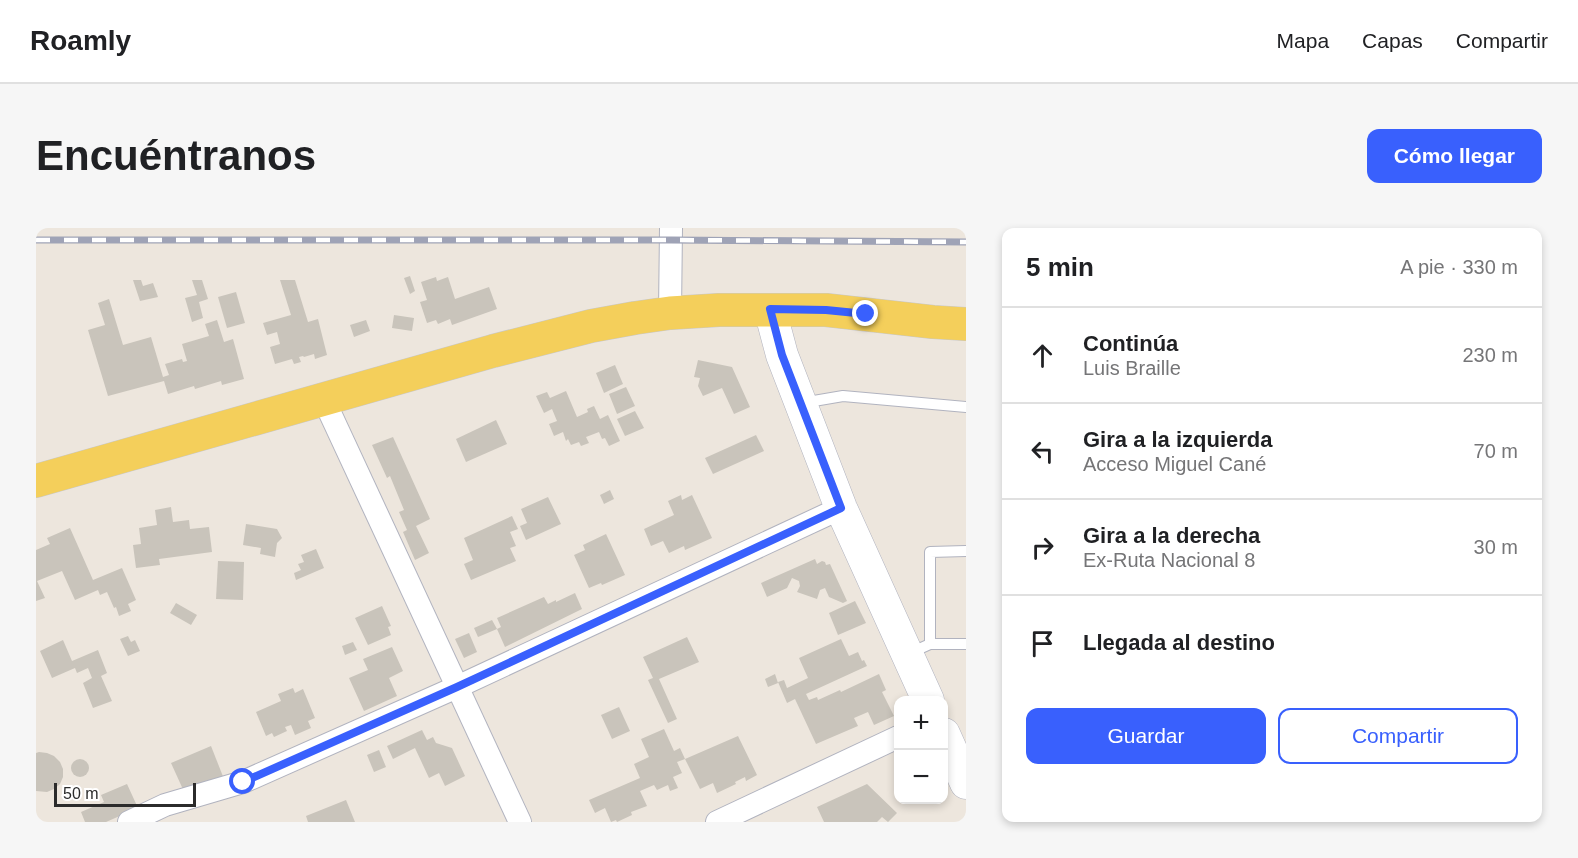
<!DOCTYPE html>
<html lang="es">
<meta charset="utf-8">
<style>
:root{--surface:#fff;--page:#f6f6f6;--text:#202124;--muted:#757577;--line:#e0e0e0;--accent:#3960fd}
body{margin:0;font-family:Arial,sans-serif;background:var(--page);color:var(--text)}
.controls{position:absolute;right:18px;bottom:18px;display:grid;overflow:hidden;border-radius:12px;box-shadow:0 3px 9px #0003}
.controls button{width:54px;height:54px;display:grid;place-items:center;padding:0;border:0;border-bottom:2px solid var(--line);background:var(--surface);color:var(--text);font:30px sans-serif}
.scale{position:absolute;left:18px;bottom:15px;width:142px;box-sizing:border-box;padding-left:6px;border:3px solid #2b2b2b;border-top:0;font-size:16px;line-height:21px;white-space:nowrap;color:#2b2b2b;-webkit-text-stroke:4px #fff;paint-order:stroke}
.stop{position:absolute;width:18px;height:18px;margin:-14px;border:4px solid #3960fd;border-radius:50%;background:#fff}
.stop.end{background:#3960fd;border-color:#fff;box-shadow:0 2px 6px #0008}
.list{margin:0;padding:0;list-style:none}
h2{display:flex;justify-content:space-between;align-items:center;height:78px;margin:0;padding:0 24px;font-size:26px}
h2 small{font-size:20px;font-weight:400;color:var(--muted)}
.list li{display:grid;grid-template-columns:39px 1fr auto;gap:18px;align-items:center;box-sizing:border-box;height:96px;padding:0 24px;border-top:2px solid var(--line)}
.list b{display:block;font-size:22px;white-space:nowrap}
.list p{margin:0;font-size:20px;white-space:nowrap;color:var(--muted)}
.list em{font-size:20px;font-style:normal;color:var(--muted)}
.actions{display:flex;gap:12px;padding:18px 24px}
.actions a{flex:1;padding:14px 0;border:2px solid var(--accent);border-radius:12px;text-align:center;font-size:21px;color:var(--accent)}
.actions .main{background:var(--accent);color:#fff}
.icon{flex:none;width:33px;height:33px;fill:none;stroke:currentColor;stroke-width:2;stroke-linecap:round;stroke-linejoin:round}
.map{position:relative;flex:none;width:930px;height:594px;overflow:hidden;border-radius:12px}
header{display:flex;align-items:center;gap:36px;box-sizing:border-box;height:84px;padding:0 30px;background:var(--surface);border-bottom:2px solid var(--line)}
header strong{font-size:28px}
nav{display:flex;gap:33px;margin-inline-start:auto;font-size:21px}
.intro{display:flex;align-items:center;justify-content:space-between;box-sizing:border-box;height:144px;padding:0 36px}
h1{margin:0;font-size:42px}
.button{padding:15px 27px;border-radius:12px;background:var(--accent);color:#fff;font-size:21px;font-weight:700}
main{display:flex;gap:36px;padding:0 36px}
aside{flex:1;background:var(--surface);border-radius:12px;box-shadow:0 3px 9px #0003}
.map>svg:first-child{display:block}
.building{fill:#c9c4bb}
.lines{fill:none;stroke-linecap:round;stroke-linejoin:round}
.service-casing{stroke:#b1b3bf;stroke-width:12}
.minor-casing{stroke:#b1b3bf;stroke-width:24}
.secondary-casing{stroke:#b1b3bf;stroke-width:33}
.primary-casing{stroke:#c8c8c8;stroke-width:34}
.service{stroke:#fff;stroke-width:10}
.minor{stroke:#fff;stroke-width:22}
.secondary{stroke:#fff;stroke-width:32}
.primary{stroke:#f4cf5b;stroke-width:33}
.rail-casing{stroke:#9fa3b6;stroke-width:7}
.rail{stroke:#fff;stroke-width:4.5;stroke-dasharray:14;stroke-linecap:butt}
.route{stroke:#3960fd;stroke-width:8}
</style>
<header>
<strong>Roamly</strong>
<nav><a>Mapa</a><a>Capas</a><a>Compartir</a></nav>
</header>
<div class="intro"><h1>Encuéntranos</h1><a class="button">Cómo llegar</a></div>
<main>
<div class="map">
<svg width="930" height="594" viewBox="0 0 930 594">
<rect width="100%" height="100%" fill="#ede6dd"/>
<!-- building -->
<g class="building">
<path d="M374 48 379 63 374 66 368 50Z"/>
<path d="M400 49 401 53 412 49 419 71 453 59 461 81 416 97 414 91 402 96 400 92 391 95 384 74 391 72 385 54Z"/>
<path d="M97 52H105L107 58 117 55 122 69 104 73Z"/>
<path d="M156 52H166L172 71 163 74 167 90 156 94 149 70 161 67Z"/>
<path d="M244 52H259L272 94 282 91 291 127 279 131 278 126 268 129 267 128 263 129 265 134 258 136 256 131 239 136 234 119 244 116 241 104 231 107 227 95 255 87Z"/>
<path d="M200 64 209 95 191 100 182 69Z"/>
<path d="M73 71 87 117 115 109 127 149 133 147 129 136 146 131 147 134 151 133 146 116 173 108 169 96 181 92 188 114 197 111 208 151 186 157 185 153 159 161 158 158 132 166 128 153 72 168 52 102 69 97 62 75Z"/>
<path d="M358 87 378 90 376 103 356 100Z"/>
<path d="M330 92 334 103 318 109 314 97Z"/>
<path d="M662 132 696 139 714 179 698 186 686 160 667 168 662 158 664 150 658 149Z"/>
<path d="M579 137 587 156 568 165 560 145Z"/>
<path d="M590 159 599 178 581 186 573 166Z"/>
<path d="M530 163 541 189 552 184 551 181 558 178 564 191 572 187 584 213 573 218 569 210 566 211 563 204 550 209 553 215 545 218 543 214 535 217 532 211 530 213 527 204 518 208 513 196 521 193 516 181 508 185 500 168 511 164 514 170Z"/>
<path d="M599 183 608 200 589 208 581 191Z"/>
<path d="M460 192 471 216 430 234 420 211Z"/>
<path d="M720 207 728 223 677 246 669 230Z"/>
<path d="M357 209 394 291 380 298 393 325 379 332 367 304 371 302 363 284 368 282 354 248 351 250 336 217Z"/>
<path d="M574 262 578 271 568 276 564 267Z"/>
<path d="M645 267 646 272 656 267 676 310 649 322 648 318 633 325 627 313 615 318 608 301 638 287 632 273Z"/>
<path d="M512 269 525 296 490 312 484 298 491 295 485 281Z"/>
<path d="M135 279 137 294 153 292 154 301 173 299 176 324 123 331 124 337 100 340 97 317 105 316 103 300 121 297 119 282Z"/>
<path d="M476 288 482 301 474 304 480 318 474 320 480 333 435 352 428 336 437 332 428 310Z"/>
<path d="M210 296 241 301 246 310 241 315 239 329 224 326 225 320 207 317Z"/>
<path d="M34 300 57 352 86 340 100 372 92 376 95 383 83 388 80 379 78 380 71 364 64 367 62 362 39 372 26 343 1 353 9 370 0 373V322L14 316 11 310Z"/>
<path d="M570 306 589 347 566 357 565 355 553 360 538 327 549 322 547 317Z"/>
<path d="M280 321 288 340 260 352 258 345 265 342 262 336 268 334 265 327Z"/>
<path d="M779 331 781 336 786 333 789 334 790 337 794 336 811 373 807 375 793 369 789 360 784 362 781 371 761 364 764 358 763 353 756 350 751 360 731 369 725 355Z"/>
<path d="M182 333 208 334 207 372 180 371Z"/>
<path d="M539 365 546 381 469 419 461 401 442 409 438 400 456 392 461 401 465 399 461 390 508 369 512 376 520 372V374Z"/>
<path d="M819 373 830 395 802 407 793 385Z"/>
<path d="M140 375 161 387 155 397 134 385Z"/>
<path d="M346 378 355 398 352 399 355 407 332 417 319 390Z"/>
<path d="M433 405 441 424 428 430 419 411Z"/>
<path d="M92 408 95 414 99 412 104 423 92 428 84 411Z"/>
<path d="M651 409 663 434 623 451 641 491 632 495 612 452 617 450 607 429Z"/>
<path d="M805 411 813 428 822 424 826 433 828 432 831 438 770 466 773 472 781 469 782 472 804 462 805 464 843 446 850 462 846 464 858 488 838 497 832 484 818 490 822 498 780 516 759 471 751 475 742 454 748 452 751 460 772 450 763 430Z"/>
<path d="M27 412 36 433 62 422 71 445 65 448 76 473 57 480 47 455 56 450 52 440 41 445 39 440 16 450 4 423Z"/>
<path d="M317 414 321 422 309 427 306 418Z"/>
<path d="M356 419 367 443 353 450 361 468 328 483 313 450 332 442 327 431Z"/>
<path d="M739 446 742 455 732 459 729 451Z"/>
<path d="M257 460 259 465 267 461 279 490 272 493 275 500 259 507 255 497 249 499 251 503 238 509 236 505 230 508 220 484 245 473 242 466Z"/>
<path d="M583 479 594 503 576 511 565 487Z"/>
<path d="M628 501 638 523 644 520 649 531 641 534 646 545 637 549 642 560 634 563 632 557 621 562 618 557 604 563 611 578 595 584 596 587 581 594 580 592 575 594 569 580 559 585 553 572 604 550 598 536 613 529 605 511Z"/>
<path d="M386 502 391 512 397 509 400 515 416 520 429 548 409 558 403 545 393 550 379 520 357 531 351 518Z"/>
<path d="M702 508 721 547 710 553 709 549 699 554 700 556 681 565 677 555 664 561 649 531Z"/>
<path d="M175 518 188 551 150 568 135 535Z"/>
<path d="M343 522 350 539 338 544 331 527Z"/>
<path d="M3 524 11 525 18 528 24 534 27 541V549L24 556 18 561 11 564 0 563V525Z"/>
<circle cx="44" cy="540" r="9"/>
<path d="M91 556 102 580 70 594H49L45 584 68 574 65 567Z"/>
<path d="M831 556 861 585 852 594 846 589 841 594H788L781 579Z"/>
<path d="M310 572 319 594H272L270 588Z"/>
</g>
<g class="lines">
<!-- service casing -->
<g class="service-casing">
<g id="service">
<path d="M766 175 807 168 930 179"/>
<path d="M894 416V324L930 323"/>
<path d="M872 426 894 416H930"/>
</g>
</g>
<!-- minor casing -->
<g class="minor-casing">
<g id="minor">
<path d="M634 85 635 0"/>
<path d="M287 170 484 594"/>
<path d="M93 594 129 577 207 554 421 459 805 280"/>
<path d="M681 594 862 509"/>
</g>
</g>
<!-- secondary casing -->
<g class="secondary-casing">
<g id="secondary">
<path d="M734 82 746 127 805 280 892 472"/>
<path d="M908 506 930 555"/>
</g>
</g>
<!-- primary casing -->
<g class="primary-casing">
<path id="primary" d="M0 253 457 123 555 98 599 90 634 85 683 82H790L897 94 930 96"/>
</g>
<!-- service -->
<use href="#service" class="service"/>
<!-- minor -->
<use href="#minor" class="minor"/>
<!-- secondary -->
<use href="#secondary" class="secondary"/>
<!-- primary -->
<use href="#primary" class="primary"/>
<!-- rail casing -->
<g class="rail-casing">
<path id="rail" d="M0 12H635L930 14"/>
</g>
<!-- rail -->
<use href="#rail" class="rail"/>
</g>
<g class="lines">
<!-- route -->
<path class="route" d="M207 554 421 459 805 280 746 127 734 81 790 82 830 86"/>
</g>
</svg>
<div class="controls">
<button>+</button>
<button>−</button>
</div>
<div class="scale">50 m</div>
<div class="stop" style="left:207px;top:554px"></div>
<div class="stop end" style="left:830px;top:86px"></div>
</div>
<aside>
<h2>5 min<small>A pie · 330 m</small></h2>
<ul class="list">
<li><svg class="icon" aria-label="ahead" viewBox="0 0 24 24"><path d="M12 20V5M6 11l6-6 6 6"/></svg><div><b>Continúa</b><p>Luis Braille</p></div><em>230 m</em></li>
<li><svg class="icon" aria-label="left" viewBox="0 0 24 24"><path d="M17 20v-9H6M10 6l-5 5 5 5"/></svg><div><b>Gira a la izquierda</b><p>Acceso Miguel Cané</p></div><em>70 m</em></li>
<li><svg class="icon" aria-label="right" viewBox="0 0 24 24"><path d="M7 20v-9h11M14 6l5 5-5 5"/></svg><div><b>Gira a la derecha</b><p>Ex-Ruta Nacional 8</p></div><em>30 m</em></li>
<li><svg class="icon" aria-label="arrive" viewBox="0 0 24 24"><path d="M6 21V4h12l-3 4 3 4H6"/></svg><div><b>Llegada al destino</b></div></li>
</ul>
<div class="actions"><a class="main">Guardar</a><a>Compartir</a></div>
</aside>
</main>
